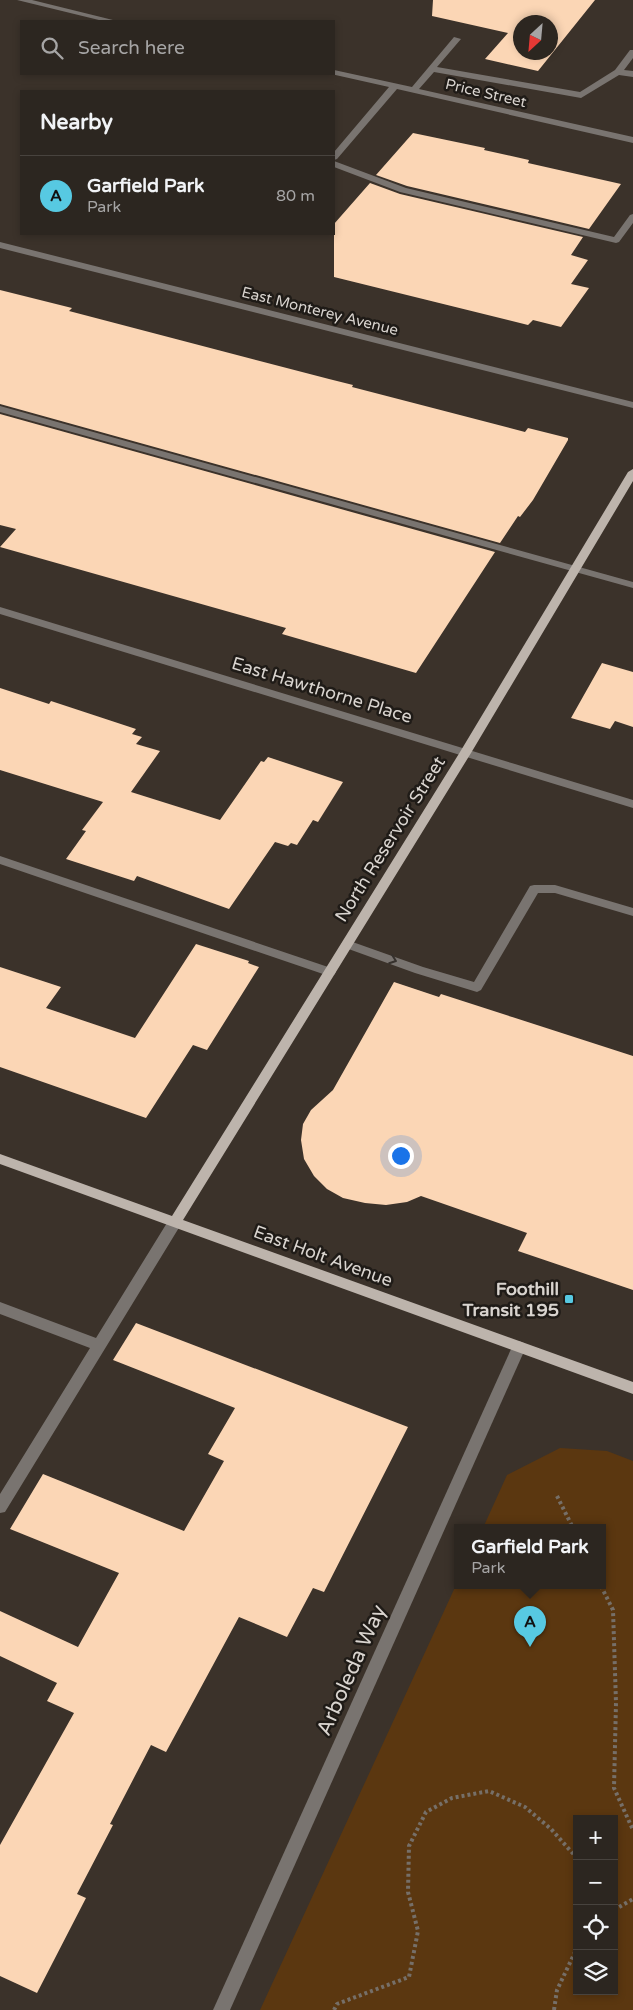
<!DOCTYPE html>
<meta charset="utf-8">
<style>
:root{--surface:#2c2620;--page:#342e29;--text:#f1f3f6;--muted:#a6a5a5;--line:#48433e;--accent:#57c9e2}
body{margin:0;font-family:"Varela Round",sans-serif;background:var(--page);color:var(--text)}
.controls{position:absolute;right:15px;bottom:15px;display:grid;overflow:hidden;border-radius:0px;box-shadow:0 2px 8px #0003}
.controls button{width:45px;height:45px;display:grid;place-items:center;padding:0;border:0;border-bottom:1px solid var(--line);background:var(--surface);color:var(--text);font:25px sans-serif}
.compass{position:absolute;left:513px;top:15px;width:45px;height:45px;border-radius:50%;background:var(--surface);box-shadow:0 2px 8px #0003;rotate:206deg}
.you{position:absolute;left:400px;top:1155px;width:18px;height:18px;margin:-12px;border:4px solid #fff;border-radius:50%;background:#1a73e8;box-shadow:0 0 0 8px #1a73e833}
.badge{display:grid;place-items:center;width:32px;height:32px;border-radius:50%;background:var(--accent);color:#111;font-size:16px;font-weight:700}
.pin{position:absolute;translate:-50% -41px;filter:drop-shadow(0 1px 2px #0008)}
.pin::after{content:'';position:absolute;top:26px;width:18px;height:15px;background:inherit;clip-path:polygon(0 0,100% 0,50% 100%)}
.popup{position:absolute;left:454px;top:1524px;width:152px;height:65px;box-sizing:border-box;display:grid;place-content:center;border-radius:0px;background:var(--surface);filter:drop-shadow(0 1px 4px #0005);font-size:16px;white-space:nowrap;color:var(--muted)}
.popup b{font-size:19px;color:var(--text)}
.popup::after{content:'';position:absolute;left:50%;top:100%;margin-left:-10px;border:10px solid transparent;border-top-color:var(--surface)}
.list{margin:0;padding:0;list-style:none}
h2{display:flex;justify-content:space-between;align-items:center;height:65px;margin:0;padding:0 20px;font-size:21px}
h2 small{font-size:16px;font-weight:400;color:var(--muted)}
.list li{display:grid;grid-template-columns:32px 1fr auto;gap:15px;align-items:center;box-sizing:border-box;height:80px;padding:0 20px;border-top:1px solid var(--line)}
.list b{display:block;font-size:19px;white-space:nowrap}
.list p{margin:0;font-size:16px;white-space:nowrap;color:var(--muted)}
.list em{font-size:16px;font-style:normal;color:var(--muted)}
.icon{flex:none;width:28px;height:28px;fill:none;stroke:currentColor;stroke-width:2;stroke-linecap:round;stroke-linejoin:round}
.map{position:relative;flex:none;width:633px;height:2010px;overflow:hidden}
.search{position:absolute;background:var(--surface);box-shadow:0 2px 8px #0003;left:20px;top:20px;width:315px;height:55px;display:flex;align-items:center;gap:12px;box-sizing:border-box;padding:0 18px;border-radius:0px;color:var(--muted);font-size:19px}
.panel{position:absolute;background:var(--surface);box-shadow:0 2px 8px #0003;left:20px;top:90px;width:315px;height:145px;border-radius:0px}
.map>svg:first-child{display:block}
.green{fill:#5b3710;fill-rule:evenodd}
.building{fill:#fbd6b5;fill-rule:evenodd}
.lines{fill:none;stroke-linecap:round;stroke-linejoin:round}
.path{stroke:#766f68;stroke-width:4;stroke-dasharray:3 3;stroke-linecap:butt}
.minor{fill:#797470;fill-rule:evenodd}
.major{fill:#bdb4ac;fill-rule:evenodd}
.oneway{stroke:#36312d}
.poi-dot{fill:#57c9e2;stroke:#1f1b17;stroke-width:2}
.labels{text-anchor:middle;stroke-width:5;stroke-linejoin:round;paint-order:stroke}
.far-street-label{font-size:15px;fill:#d9d4cf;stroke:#1f1b17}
.street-label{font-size:18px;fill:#d9d4cf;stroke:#1f1b17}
.poi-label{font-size:18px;font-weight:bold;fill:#d9d4cf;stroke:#1f1b17;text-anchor:end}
.near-street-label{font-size:21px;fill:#d9d4cf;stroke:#1f1b17}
</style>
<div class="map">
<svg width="633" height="2010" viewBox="0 0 633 2010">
<rect width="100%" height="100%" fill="#3b322a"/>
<!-- green -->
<path class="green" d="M560 1448 607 1451 633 1461V2010H260L457 1583 458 1586H602V1528H483L507 1475ZM577 1819H614V1991H577Z"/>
<!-- building -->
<g class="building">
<path d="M433 0H595L538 71 485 59 508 33 432 16ZM520 22H550V52H520Z"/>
<path d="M413 133 485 148 484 150 529 160 528 163 621 184 589 229 407 186 376 175Z"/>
<path d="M370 183 400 194 583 237 571 255 588 260 571 284 589 288 561 327 533 320 528 325 334 277V224Z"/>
<path d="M0 290 72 308 69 311 329 379 353 385 352 387 525 432 528 428 568 438V440L533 500 520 517 518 516 500 543 0 404Z"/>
<path d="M0 414 495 552 416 673 282 634 286 628 0 547 16 529 0 525Z"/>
<path d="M602 663 633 672V727L615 721 610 729 571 718Z"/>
<path d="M0 688 49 704 51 701 136 729 132 734 142 737 136 744 160 751 131 792 220 820 261 761 264 762 268 757 343 782 318 822 313 820 297 845 291 843 288 846 275 842 229 909 137 876 134 881 66 859 86 831 82 830 103 802 0 770Z"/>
<path d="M196 944 249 961 248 963 259 967 207 1050 193 1045 146 1118 0 1067V967L61 987 46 1008 135 1038Z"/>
<path d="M394 982 439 997 441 994 633 1056V1290L518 1251 527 1233 421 1196 407 1202 386 1205 365 1203 343 1198 327 1189 314 1176 304 1159 301 1140 303 1124 311 1110 333 1090Z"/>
<path d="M136 1323 408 1427 324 1592 313 1588 287 1637 239 1617 166 1752 151 1745 110 1824 113 1825 77 1894 86 1898 37 1993 0 1976V1845L74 1713 47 1701 57 1683 0 1656V1611L78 1647 119 1573 10 1529 43 1474 184 1531 224 1461 208 1454 235 1408 113 1360Z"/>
</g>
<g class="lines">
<!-- path -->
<g class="path">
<path d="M557 1496 573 1528"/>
<path d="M601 1586 613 1610 616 1703 614 1788 633 1830"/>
<path d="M614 1910 633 1899"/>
<path d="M334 2010 337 2004 409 1977 418 1931 408 1892 409 1846 426 1812 452 1798 489 1791 525 1807 551 1829 577 1858"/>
<path d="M554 2010 557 1990 577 1948"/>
</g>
<!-- minor -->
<g class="minor">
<path d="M17 0H32L117 21H103Z"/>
<path d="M454 37 461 39 437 67 580 92 615 70 630 50H633V58L624 70 633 71V77L619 75 581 98 434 72 419 89 633 137V143L397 89 337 159 334 160V152L389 87 331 74H334V70L412 87Z"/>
<path d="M334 161 406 188 614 237 630 215 633 214V223L619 242 616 243 400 192 334 167Z"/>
<path d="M0 242 633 402V408L0 248Z"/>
<path d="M0 406 633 582V588L0 412Z"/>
<path d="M0 607 633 800V808L0 614Z"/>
<path d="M0 856 334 969 336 972 334 975H326L0 864Z"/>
<path d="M534 885H555L633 908V916L555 893H538L481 990 477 992 415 973 343 947 341 944 347 940 423 967 474 982 530 886Z"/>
<path d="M175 1217 180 1218 182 1222 180 1226 5 1512 0 1513V1494L90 1348 0 1314V1302L96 1338 170 1218Z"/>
<path d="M519 1341 524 1343 526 1347 230 2010H213L512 1347 514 1343Z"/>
</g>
<!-- major -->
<path class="major" d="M633 469V481L471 753 183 1220 633 1382V1394L0 1164V1154L172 1216 460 752 628 472Z"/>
</g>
<!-- one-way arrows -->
<defs><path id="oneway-chevron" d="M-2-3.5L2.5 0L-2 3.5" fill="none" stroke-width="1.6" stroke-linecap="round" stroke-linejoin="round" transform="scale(1.25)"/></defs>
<use class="oneway" href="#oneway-chevron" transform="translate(393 960) rotate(20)"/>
<!-- markers -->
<rect class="poi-dot" x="564" y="1294" width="10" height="10" rx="2.5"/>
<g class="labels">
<!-- far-street labels -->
<g class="far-street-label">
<text transform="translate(486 93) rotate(13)" y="5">Price Street</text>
<text transform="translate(320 311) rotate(14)" y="5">East Monterey Avenue</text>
</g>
<!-- street labels -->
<g class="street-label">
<text transform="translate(322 690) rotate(17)" y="6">East Hawthorne Place</text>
<text transform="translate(390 839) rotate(-58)" y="6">North Reservoir Street</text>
<text transform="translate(323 1256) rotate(20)" y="6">East Holt Avenue</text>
</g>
<!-- poi labels -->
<g class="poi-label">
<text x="559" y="1295">Foothill<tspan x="559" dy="21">Transit 195</tspan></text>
</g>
<!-- near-street labels -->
<g class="near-street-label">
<text transform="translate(351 1670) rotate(-66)" y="7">Arboleda Way</text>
</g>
</g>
</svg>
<div class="controls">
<button>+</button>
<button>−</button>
<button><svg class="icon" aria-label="locate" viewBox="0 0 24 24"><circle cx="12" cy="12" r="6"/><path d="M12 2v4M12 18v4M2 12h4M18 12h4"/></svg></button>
<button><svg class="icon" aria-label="layers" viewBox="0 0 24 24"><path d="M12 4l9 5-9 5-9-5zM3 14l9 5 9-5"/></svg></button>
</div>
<svg class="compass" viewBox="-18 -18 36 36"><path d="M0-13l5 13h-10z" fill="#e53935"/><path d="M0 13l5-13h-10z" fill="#a6a5a5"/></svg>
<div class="you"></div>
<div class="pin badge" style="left:530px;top:1647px">A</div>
<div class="popup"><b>Garfield Park</b>Park</div>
<div class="search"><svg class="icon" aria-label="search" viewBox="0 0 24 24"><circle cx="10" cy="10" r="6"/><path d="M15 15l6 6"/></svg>Search here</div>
<section class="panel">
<h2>Nearby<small></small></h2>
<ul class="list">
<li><span class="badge">A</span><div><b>Garfield Park</b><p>Park</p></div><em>80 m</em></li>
</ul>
</section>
</div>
